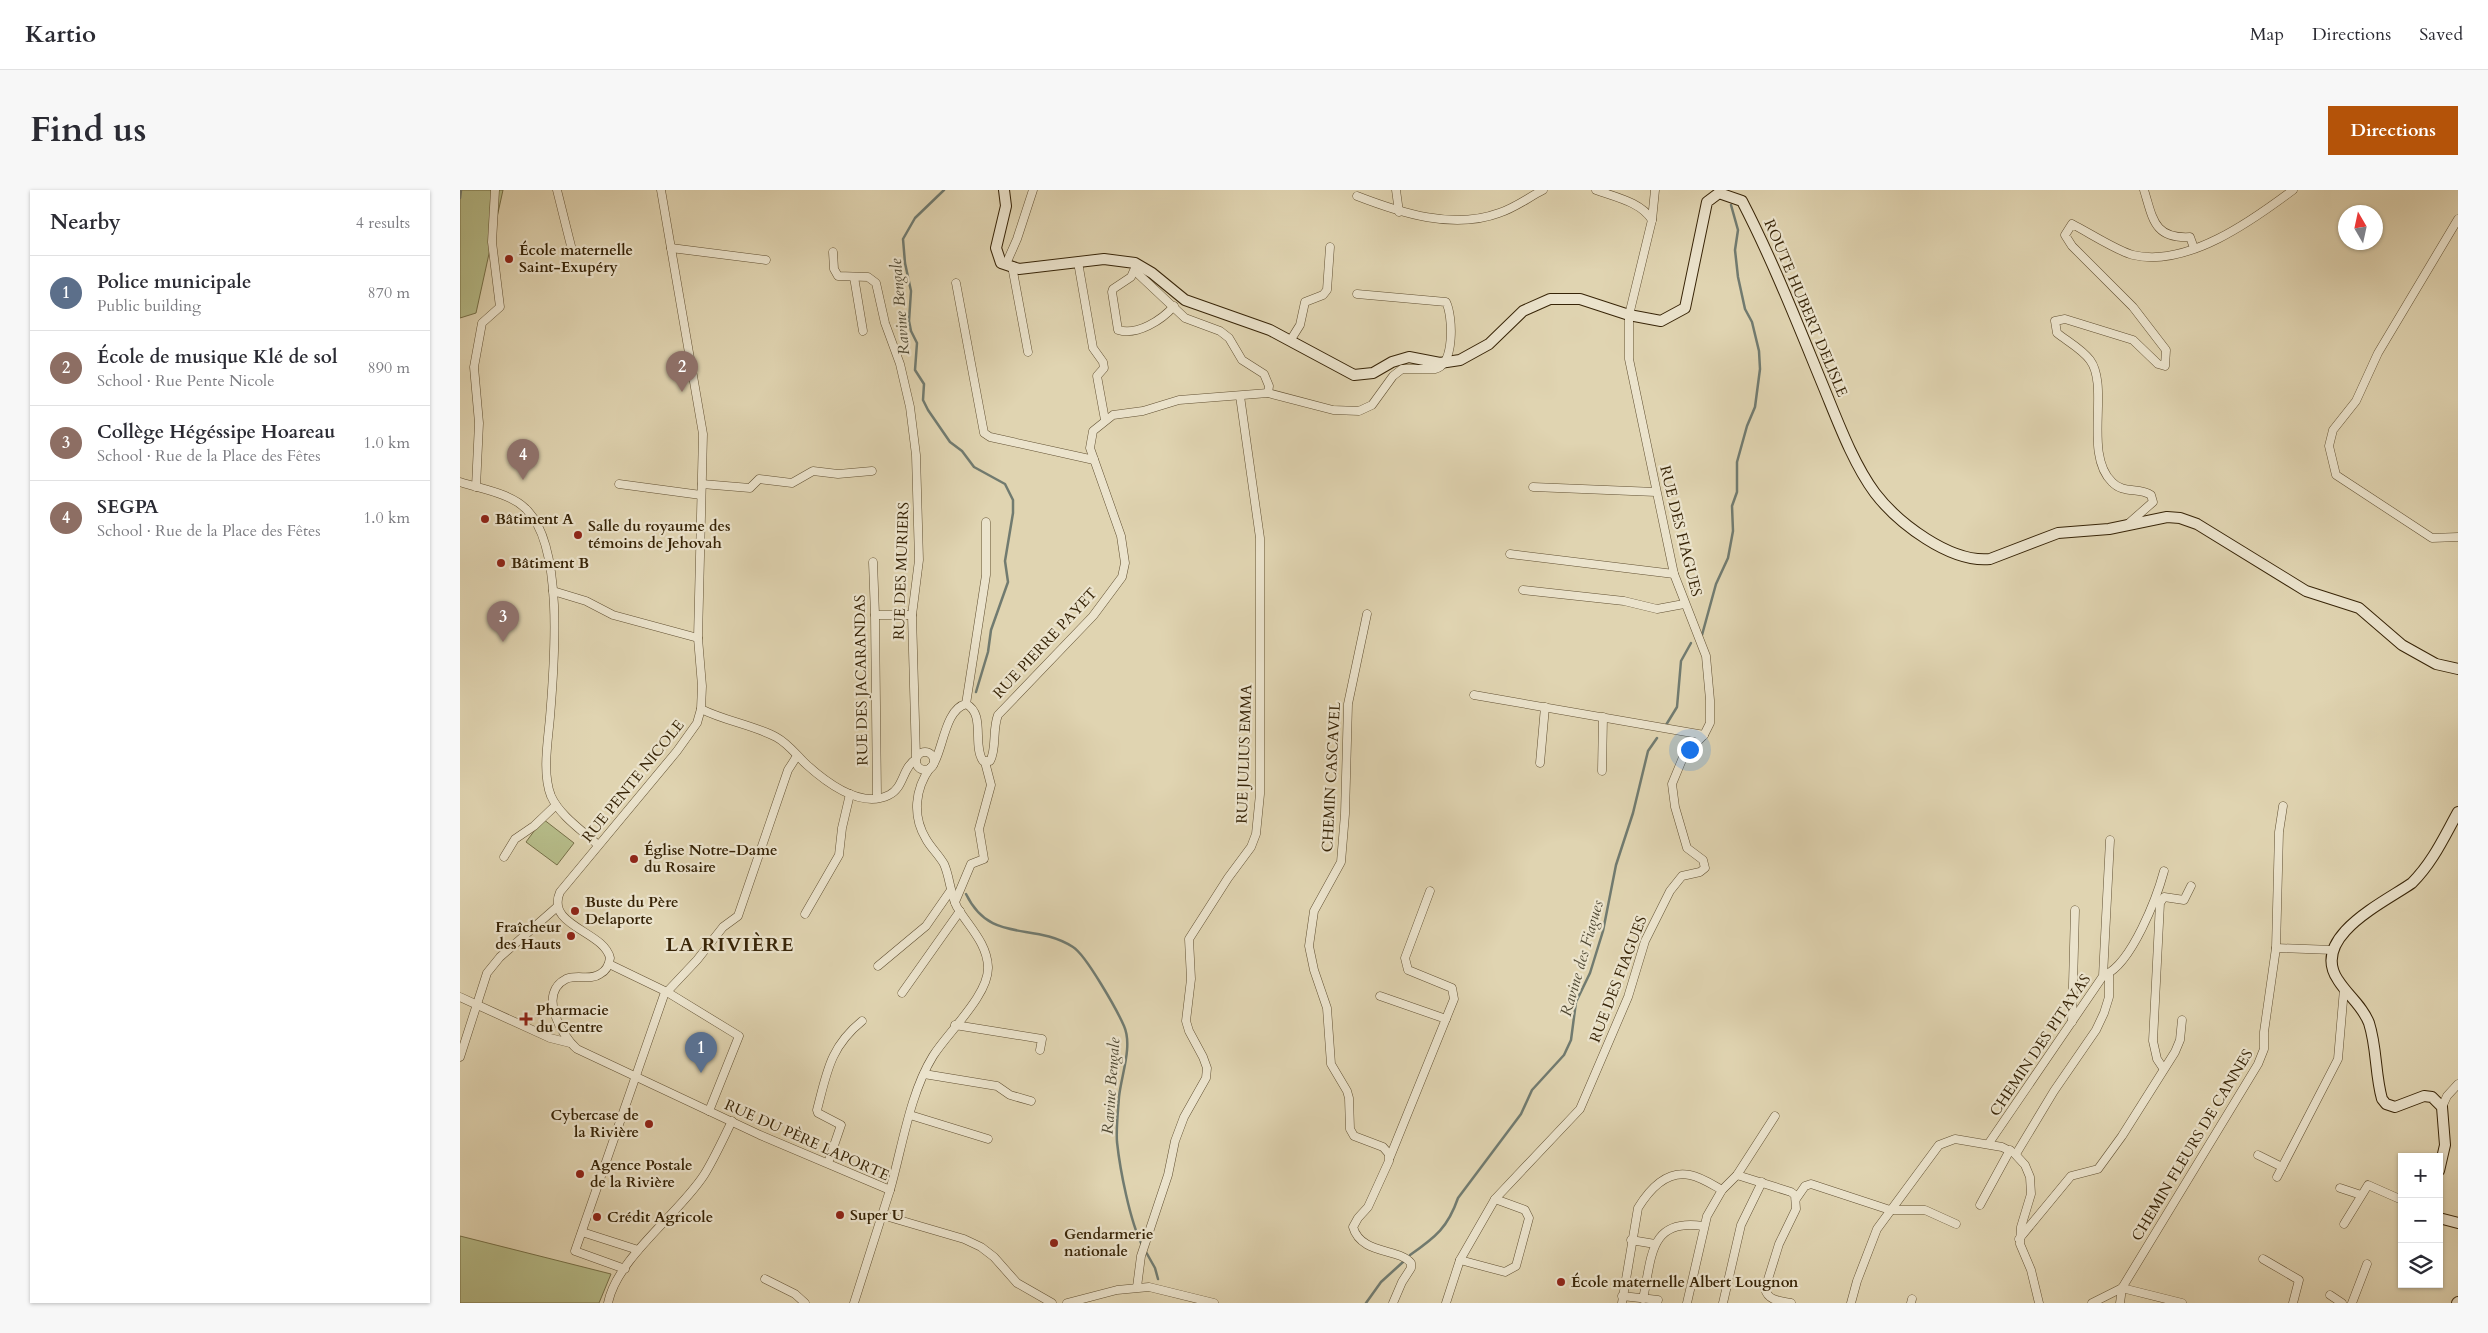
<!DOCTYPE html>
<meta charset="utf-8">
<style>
:root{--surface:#fff;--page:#f7f7f7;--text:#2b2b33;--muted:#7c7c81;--line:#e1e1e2;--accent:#b45309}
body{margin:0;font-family:Cardo,serif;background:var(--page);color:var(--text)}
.controls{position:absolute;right:15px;bottom:15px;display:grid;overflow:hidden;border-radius:0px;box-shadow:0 1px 4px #0004}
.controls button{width:45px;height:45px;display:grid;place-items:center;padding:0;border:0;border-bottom:1px solid var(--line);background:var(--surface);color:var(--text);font:25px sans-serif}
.compass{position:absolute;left:1878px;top:15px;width:45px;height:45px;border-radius:50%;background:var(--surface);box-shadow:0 1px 4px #0004;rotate:351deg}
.you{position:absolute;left:1229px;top:559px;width:18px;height:18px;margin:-12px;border:4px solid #fff;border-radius:50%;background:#1a73e8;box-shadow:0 0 0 8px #1a73e833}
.badge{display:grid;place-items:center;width:32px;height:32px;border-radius:50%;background:var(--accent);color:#fff;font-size:16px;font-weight:700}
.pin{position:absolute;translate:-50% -41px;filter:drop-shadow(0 1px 2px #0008)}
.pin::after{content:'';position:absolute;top:26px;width:18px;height:15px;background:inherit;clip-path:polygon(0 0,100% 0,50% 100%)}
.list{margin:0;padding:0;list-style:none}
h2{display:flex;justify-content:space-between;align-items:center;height:65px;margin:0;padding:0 20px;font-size:21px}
h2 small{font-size:16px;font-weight:400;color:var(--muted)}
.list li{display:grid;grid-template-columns:32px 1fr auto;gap:15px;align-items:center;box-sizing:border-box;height:75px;padding:0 20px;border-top:1px solid var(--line)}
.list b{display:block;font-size:19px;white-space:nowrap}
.list p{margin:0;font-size:16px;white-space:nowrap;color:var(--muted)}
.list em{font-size:16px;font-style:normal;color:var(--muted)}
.icon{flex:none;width:28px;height:28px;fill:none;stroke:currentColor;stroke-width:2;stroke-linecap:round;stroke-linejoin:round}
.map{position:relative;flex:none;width:1998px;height:1113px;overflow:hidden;border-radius:0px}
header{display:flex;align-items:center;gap:30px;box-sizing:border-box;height:70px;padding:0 25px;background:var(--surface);border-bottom:1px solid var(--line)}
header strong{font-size:24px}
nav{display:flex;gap:28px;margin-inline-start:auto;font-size:18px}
.intro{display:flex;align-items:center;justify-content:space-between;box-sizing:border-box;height:120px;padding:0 30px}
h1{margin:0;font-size:35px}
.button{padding:12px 22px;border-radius:0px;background:var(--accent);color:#fff;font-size:18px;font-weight:700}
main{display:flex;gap:30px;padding:0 30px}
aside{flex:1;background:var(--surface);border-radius:0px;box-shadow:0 1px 4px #0004}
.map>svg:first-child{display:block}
.green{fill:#b6bc89;stroke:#767048}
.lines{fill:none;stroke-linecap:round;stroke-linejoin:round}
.stream{stroke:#717b70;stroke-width:2.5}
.street-casing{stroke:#615032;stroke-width:9}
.secondary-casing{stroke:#372407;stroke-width:12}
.street{stroke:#ebe3cc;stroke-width:8}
.secondary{stroke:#ebe3cc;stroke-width:10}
.poi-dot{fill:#8f2418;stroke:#ebe3cc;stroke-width:2}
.labels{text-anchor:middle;stroke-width:4.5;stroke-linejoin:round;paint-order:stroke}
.poi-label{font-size:15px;font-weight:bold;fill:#372407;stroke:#ebe3cc;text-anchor:start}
.street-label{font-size:15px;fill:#372407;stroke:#ebe3cc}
.water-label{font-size:16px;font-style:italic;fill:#4f4833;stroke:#ebe3cc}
.district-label{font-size:20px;font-weight:bold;letter-spacing:1px;fill:#372407;stroke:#ebe3cc}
</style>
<header>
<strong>Kartio</strong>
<nav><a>Map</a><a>Directions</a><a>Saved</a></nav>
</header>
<div class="intro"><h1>Find us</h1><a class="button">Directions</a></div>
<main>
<aside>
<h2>Nearby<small>4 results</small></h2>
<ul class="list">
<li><span class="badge" style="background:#5c6f8a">1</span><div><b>Police municipale</b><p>Public building</p></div><em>870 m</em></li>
<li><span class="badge" style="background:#8d6e63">2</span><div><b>École de musique Klé de sol</b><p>School · Rue Pente Nicole</p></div><em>890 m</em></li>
<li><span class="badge" style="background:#8d6e63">3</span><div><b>Collège Hégéssipe Hoareau</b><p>School · Rue de la Place des Fêtes</p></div><em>1.0 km</em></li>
<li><span class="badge" style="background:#8d6e63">4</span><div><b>SEGPA</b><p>School · Rue de la Place des Fêtes</p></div><em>1.0 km</em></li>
</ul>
</aside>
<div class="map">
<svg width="1998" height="1113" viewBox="0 0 1998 1113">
<rect width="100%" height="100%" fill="#e0d4b1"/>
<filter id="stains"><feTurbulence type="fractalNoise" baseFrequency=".004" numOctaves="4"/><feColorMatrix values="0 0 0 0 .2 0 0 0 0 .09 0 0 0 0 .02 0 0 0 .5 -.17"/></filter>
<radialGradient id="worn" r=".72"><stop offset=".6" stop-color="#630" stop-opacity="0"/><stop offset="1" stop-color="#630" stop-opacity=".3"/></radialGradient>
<!-- green -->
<g class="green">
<path d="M0 0H43L16 123 0 128Z"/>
<path d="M83 629 114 653 97 675 66 652Z"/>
<path d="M0 1046 151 1084 139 1113H0Z"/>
</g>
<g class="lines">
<!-- stream -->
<g class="stream">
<path d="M484 0 455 28 443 49 445 73 451 101 449 131 451 141 457 153 455 180 464 194 463 210 468 220 490 252 502 261 514 277 545 294 553 310V323L545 371 548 392 531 440 528 462 516 502"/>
<path d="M0 8 1 0"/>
<path d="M1242 445 1256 394 1268 368 1273 341 1272 316 1277 302V272L1287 236 1295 217 1300 179 1299 161 1292 132 1285 119 1278 87 1275 60 1278 40 1271 15"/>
<path d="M1206 535 1217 517 1221 471 1231 453"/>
<path d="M506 704C531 755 572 731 613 757 626 765 657 820 664 836 673 856 661 886 659 907 658 921 656 938 657 952 660 980 670 1031 682 1055"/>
<path d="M686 1062 695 1078 698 1089"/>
<path d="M950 1065C976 1047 988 1037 998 1008L1061 924 1072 900 1104 865 1111 850 1116 812 1130 783 1143 741 1156 675 1173 623 1188 561 1197 548"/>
<path d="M906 1113 921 1092 943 1072"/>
</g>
<!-- street casing -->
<g class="street-casing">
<g id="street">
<path d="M97 0 112 60"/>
<path d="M201 0 243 244 238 448 242 496 241 519 237 533 217 561 100 702C85 736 144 741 150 768 149 775 146 781 140 784 130 791 118 784 106 789 78 803 100 844 117 859L300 945 430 1000 394 1113"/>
<path d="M936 0 939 22"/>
<path d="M1136 0C1155 7 1181 12 1192 30"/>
<path d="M1684 0C1693 29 1694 49 1730 47L1734 58"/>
<path d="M897 6C941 23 993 40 1039 23 1055 18 1069 7 1083 0"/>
<path d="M1998 29 1918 163 1896 211 1873 240 1869 256 1876 285 1972 348 1998 347"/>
<path d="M211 58 306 70"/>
<path d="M373 62 374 79 378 86 408 87 416 93 425 133 440 174 450 217 456 265 459 370 452 425 456 568"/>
<path d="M618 72 633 158 643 172 644 178 637 186 645 230"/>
<path d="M546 74 557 49 573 0"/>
<path d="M552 76 568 162"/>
<path d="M675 78 671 87 653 99 652 102 658 140C677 146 702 130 714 116"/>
<path d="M675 81 725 128 760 141 769 148 782 170 804 184 809 196 808 203"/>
<path d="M394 87 403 141"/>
<path d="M496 93 524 243 530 247 634 270"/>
<path d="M830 151 840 135 845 112 863 105 867 100 870 57"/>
<path d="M0 292C21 299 50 303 66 319 105 356 94 477 90 527 88 551 82 583 91 606 100 626 123 641 138 655"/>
<path d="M159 294 241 305"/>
<path d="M242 294 290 298 299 289 332 293 353 281 378 284 412 281"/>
<path d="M16 297 19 233 14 177 22 133 40 117 32 52 35 0"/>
<path d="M1073 297 1196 302"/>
<path d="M1668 334 1693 312 1691 305C1679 297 1663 304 1652 292 1623 264 1650 197 1630 170 1622 159 1607 151 1597 143L1595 131 1605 129 1673 150 1698 174 1705 176 1706 160 1673 117 1612 56 1605 45 1612 34C1628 42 1657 61 1673 65 1727 78 1793 30 1833 0"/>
<path d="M1050 364 1214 384"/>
<path d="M413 372 415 425 417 608"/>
<path d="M1063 400 1164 411 1197 419 1224 414"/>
<path d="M93 401 126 411 153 425 238 448"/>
<path d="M907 424 888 514 885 624 881 672 854 721 849 756 854 780 867 818 871 874 887 901 889 908 890 939 894 946 923 957 929 964V971L908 1017 898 1028 893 1037C901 1065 939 1058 951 1073V1078L942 1092 933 1113"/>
<path d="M415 425H452"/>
<path d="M1014 505 1244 545"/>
<path d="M506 514 526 385V332"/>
<path d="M241 519C265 531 293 535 316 547 329 554 337 566 347 575 367 593 401 619 429 605 444 598 442 578 456 569"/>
<circle cx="465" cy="571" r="9"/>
<path d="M1080 573 1085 517"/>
<path d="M473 575C483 560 485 519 506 514 526 524 512 555 523 571H530C537 559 532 540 538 525L633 426 662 387 665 373 661 346 630 258 633 241 653 225 683 221 719 210 808 203 873 220 899 221 912 215 933 186 942 179H975C995 175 993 126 986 112L897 104"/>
<path d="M1142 581 1143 527"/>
<path d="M44 667 55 649 74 636 96 615"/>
<path d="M495 712 511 674 524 669 519 639 531 595 525 572"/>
<path d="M345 724 379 665 382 638 390 604"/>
<path d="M1816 758 1819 642 1823 616"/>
<path d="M149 774 207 802 279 846 249 921"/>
<path d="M418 776 466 736 491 700"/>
<path d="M1645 785C1672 773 1697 707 1704 681"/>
<path d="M442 803 500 721"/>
<path d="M920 806 986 829"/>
<path d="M0 807 90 848 110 853"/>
<path d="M1612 832 1615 720"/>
<path d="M495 835 582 849 580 860"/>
<path d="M0 867 27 783 40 767 97 717"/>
<path d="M1703 878 1697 869 1693 851 1700 713 1704 707 1724 710 1731 696"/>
<path d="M464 884 537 896 550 905 571 911"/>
<path d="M1982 917 1987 906 1998 894"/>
<path d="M450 925 528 949"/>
<path d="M1529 953 1643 786 1650 650"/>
<path d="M1556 964 1594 901 1636 840 1644 823 1649 807V783"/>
<path d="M1798 965 1822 977"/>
<path d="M930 967 994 809 992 798 948 780 945 768 970 701"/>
<path d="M368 973 381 935 358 923 357 920C367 882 370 857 402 831"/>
<path d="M1277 985 1331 1002 1335 1005 1336 1019 1319 1054 1305 1099C1308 1111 1321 1111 1331 1113"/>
<path d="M1817 987 1878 869 1884 799"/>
<path d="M1880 998 1901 1005"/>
<path d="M430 1000C442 958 450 903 473 866 488 842 529 805 528 777 527 753 509 737 497 717 490 704 490 687 484 674 479 665 471 658 466 649 452 626 455 599 470 578"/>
<path d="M1336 1009 1345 996 1351 994 1430 1020H1465L1496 1034"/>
<path d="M1520 1015 1550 960"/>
<path d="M422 1025 504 1049 521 1057 534 1067 557 1093 592 1113"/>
<path d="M1884 1034 1908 995 1942 1010"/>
<path d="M122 1042 178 1060"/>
<path d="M1559 1049 1611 986 1638 979 1662 946 1715 862 1720 850 1722 830"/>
<path d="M1171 1050 1195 1054"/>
<path d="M1803 1069 1839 1090 1833 1113"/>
<path d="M1000 1070 1045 1082 1056 1076 1069 1028 1065 1020 1035 1009"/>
<path d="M165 1079 115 1061 204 805 237 770 263 737 278 726 328 580 337 566"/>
<path d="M305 1089 335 1104 345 1113"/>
<path d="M677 1097 681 1066 708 985 715 951 724 927 746 888 747 878 743 867 729 841 726 831 731 789 729 749 768 688 791 657 796 644 800 604V348L780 206"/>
<path d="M1662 1098 1722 1113"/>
<path d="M1870 1105 1882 1113"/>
<path d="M1162 1106 1198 1110"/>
<path d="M1183 1109C1192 1067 1189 1028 1243 1036"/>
<path d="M148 1113C157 1068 219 1024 244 985 254 969 263 949 272 931"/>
<path d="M607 1113 657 1100 689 1097 754 1113"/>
<path d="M986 1113 1000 1070 1035 1009 1120 919 1168 807 1185 751 1210 701 1222 686 1240 682 1245 678 1243 670 1227 658 1215 617 1212 594 1224 565 1244 545 1250 533V510L1246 466 1214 384 1169 169V125L1192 30 1195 0"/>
<path d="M1162 1113 1178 1018C1189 1000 1206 980 1230 985 1241 987 1253 995 1262 1000"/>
<path d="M1227 1113 1247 1026 1262 1000 1277 985 1315 926"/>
<path d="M1263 1113 1281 1035 1302 992"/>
<path d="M1391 1113 1397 1091 1417 1039 1479 955 1495 949 1542 957 1554 963 1565 975 1570 987 1571 1004 1561 1037 1560 1054 1571 1080 1579 1113"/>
<path d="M1451 1113 1452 1109"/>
<path d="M1632 1113 1662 1098"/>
<path d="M1660 1113 1662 1098 1798 874 1804 859V842L1816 758 1873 760"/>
<path d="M1892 1113 1907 1074"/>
</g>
</g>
<!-- secondary casing -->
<g class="secondary-casing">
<g id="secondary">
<path d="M544 0 546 16 536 58 541 73 559 79 644 69 675 73 692 83 725 110 810 140 894 185 913 183 932 172 949 167 980 173 1000 170 1029 154 1063 121 1090 109H1120L1169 125 1201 131 1225 118 1247 12 1259 3 1282 11C1313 71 1338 135 1364 198 1378 232 1393 273 1415 303 1438 333 1490 373 1530 369L1598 343 1649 339 1707 327 1720 328 1737 334 1846 401 1899 418 1942 455 1976 474 1998 479"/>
<path d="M1979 981 1985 955 1982 917 1972 907 1964 906 1935 917 1926 914 1922 909C1915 884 1917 858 1909 833 1902 815 1888 806 1878 790 1849 747 1925 712 1952 693 1973 672 1984 647 1998 622"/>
<path d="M1979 1028 1998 1033"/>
<path d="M1997 1113 1998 1112"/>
</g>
</g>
<!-- street -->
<use href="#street" class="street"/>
<!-- secondary -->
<use href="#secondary" class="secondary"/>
</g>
<!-- markers -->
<g class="poi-dot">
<circle cx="49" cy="69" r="5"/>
<circle cx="25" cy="329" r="5"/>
<circle cx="118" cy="345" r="5"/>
<circle cx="41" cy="373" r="5"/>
<circle cx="174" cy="669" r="5"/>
<circle cx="115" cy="721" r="5"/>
<circle cx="111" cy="746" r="5"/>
<path d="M63.5 821.5h5v5h5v5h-5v5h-5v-5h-5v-5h5z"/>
<circle cx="189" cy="934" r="5"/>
<circle cx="120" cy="984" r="5"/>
<circle cx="380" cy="1025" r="5"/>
<circle cx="137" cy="1027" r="5"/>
<circle cx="594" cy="1053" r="5"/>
<circle cx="1101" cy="1092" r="5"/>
</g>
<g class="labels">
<!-- poi labels -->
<g class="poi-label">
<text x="59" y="65">École maternelle<tspan x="59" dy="17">Saint-Exupéry</tspan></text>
<text x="35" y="334">Bâtiment A</text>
<text x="128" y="341">Salle du royaume des<tspan x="128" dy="17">témoins de Jehovah</tspan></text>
<text x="51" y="378">Bâtiment B</text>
<text x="184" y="665">Église Notre-Dame<tspan x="184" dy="17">du Rosaire</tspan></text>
<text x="125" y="717">Buste du Père<tspan x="125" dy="17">Delaporte</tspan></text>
<text x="101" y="742" text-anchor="end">Fraîcheur<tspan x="101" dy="17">des Hauts</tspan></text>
<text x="76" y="825">Pharmacie<tspan x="76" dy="17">du Centre</tspan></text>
<text x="179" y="930" text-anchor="end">Cybercase de<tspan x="179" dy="17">la Rivière</tspan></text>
<text x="130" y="980">Agence Postale<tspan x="130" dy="17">de la Rivière</tspan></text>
<text x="390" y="1030">Super U</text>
<text x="147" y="1032">Crédit Agricole</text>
<text x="604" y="1049">Gendarmerie<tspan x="604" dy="17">nationale</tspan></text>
<text x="1111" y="1097">École maternelle Albert Lougnon</text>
</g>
<!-- street labels -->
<g class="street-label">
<text transform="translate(1346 118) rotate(67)" y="5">ROUTE HUBERT DELISLE</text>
<text transform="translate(1221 341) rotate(76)" y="5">RUE DES FIAGUES</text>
<text transform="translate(441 381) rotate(-88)" y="5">RUE DES MURIERS</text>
<text transform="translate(585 453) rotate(-47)" y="5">RUE PIERRE PAYET</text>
<text transform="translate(401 490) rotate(-91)" y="5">RUE DES JACARANDAS</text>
<text transform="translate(784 564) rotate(-88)" y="5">RUE JULIUS EMMA</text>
<text transform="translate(871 587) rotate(-87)" y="5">CHEMIN CASCAVEL</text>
<text transform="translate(173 591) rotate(-51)" y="5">RUE PENTE NICOLE</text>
<text transform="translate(1158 789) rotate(-69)" y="5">RUE DES FIAGUES</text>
<text transform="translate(1580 855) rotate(-56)" y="5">CHEMIN DES PITAYAS</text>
<text transform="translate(347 950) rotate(24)" y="5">RUE DU PÈRE LAPORTE</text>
<text transform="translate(1732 955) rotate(-59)" y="5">CHEMIN FLEURS DE CANNES</text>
</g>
<!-- water labels -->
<g class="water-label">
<text transform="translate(439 117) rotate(-95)" y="6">Ravine Bengale</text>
<text transform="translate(1121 768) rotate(-74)" y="6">Ravine des Fiagues</text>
<text transform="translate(650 896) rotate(-86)" y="6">Ravine Bengale</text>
</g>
<!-- district labels -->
<g class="district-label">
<text x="270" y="761">LA RIVIÈRE</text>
</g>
</g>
<rect width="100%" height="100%" filter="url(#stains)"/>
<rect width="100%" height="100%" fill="url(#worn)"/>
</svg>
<div class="controls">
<button>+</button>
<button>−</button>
<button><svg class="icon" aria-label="layers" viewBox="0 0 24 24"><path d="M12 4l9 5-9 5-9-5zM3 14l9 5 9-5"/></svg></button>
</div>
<svg class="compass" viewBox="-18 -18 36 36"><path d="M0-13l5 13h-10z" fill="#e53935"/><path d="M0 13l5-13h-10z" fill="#7c7c81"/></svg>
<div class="you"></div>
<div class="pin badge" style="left:241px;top:883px;background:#5c6f8a">1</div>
<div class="pin badge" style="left:222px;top:202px;background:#8d6e63">2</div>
<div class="pin badge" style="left:43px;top:452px;background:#8d6e63">3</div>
<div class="pin badge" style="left:63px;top:290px;background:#8d6e63">4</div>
</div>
</main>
